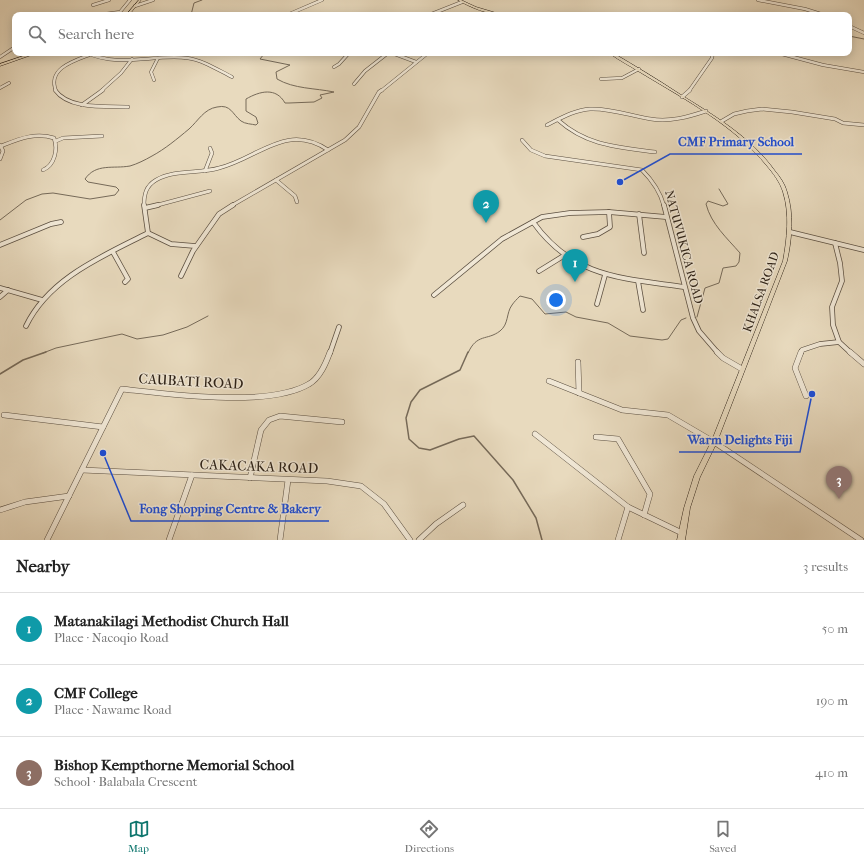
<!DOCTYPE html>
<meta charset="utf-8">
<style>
:root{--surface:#fff;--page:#f2f2f2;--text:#222;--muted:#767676;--line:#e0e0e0;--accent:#0f766e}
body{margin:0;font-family:"IM FELL French Canon",serif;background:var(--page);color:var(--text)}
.you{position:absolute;left:556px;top:300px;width:14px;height:14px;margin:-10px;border:3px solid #fff;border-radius:50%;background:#1a73e8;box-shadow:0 0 0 6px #1a73e833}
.badge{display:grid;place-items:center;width:26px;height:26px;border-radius:50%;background:var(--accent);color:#fff;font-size:13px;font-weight:700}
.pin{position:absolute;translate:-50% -33px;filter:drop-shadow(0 1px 2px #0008)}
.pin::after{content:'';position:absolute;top:21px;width:14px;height:12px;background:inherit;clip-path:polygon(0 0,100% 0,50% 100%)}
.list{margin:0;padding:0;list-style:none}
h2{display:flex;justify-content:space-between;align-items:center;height:52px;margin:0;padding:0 16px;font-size:17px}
h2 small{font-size:13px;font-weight:400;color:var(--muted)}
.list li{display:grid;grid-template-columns:26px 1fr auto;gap:12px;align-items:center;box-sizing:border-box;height:72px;padding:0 16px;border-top:1px solid var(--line)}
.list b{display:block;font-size:15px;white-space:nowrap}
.list p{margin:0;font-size:13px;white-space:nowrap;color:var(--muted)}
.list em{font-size:13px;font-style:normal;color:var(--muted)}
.icon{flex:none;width:22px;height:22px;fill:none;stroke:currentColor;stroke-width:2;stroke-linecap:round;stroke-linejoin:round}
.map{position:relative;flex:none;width:864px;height:540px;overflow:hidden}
.search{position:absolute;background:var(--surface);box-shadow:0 2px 10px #0003;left:12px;right:12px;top:12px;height:44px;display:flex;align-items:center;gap:10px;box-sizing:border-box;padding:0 14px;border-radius:8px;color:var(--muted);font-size:15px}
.sheet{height:268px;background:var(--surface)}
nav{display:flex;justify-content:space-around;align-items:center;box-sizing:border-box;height:56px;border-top:1px solid var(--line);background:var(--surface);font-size:11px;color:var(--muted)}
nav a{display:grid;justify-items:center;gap:2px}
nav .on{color:var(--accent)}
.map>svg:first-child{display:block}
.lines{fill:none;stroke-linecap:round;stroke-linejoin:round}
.stream-far1{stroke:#766a59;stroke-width:1}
.stream{stroke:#766a59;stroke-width:1.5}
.minor-far3-casing{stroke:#5b4f41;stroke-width:3.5}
.minor-far2-casing{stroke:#5b4f41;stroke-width:4}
.minor-far1-casing{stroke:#5b4f41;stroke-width:5.5}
.minor-casing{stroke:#5b4f41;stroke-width:6}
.major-casing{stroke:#2c2117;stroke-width:1}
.minor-far3{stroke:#f0e7d5;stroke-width:2.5}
.minor-far2{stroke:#f0e7d5;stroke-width:3}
.minor-far1{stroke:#f0e7d5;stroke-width:4}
.minor{stroke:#f0e7d5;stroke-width:5}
.major{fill:#e8dabe;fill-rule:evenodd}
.labels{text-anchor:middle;stroke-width:3;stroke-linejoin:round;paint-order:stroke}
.street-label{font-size:12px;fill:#2c2117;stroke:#f0e7d5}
.near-street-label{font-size:14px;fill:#2c2117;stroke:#f0e7d5}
.leader{fill:none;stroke:#1d4ed8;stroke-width:1.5}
.callout-dot{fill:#1d4ed8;stroke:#f0e7d5;stroke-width:1.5}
.callout-label{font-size:13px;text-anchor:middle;font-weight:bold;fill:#1d4ed8;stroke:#f0e7d5;stroke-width:3;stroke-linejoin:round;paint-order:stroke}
</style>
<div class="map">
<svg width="864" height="540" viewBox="0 0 864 540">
<rect width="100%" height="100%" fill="#e8dabe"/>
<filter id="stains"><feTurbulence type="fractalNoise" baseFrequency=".005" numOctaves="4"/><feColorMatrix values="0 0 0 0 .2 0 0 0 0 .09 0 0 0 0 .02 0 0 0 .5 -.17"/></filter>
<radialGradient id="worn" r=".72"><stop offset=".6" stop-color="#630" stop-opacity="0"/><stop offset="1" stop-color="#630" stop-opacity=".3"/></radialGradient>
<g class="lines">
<!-- stream-far1 -->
<g class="stream-far1">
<path d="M191 15 194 3 202 0"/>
<path d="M849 36 864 39"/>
<path d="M245 53H251"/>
<path d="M0 220 26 200 42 194 53 193 90 199 115 195 119 190 116 187 88 182 85 179C96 163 113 169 130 166 137 164 145 160 152 156 165 149 177 139 189 129 198 121 204 109 217 107 231 104 232 114 241 121 245 124 252 124 256 125L258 123 256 117 246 111V99C260 91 276 87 285 103H289L314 102 322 98 320 95 334 92C315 88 294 89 277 79L276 72 290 65 260 59 264 54 252 53"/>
<path d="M697 317 705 288 719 283 723 268 736 266 739 262 740 253C727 238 711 224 706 204L708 201 723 206 728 204 719 189"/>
<path d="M43 353 56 348 122 334 137 339 163 335 187 327 208 316"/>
<path d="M468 353C477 333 487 341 500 331 509 324 506 313 512 305 514 302 517 299 520 296L532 299 545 314 566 312 576 317 608 323 630 336 662 340 668 339 681 320 686 318"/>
</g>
<!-- stream -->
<g class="stream">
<path d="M468 352 460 370 420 390 411 402 406 418 409 439 419 448 430 450 459 439 474 436 513 480 536 518 542 540"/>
<path d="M0 374 23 360 46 352"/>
</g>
<!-- minor-far3 casing -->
<g class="minor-far3-casing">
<g id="minor-far3">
<path d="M758 0 805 9 824 15"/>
<path d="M93 5 109 0"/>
<path d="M135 6 153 0"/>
<path d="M98 15 120 12 130 0"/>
<path d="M287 15 322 0"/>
<path d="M429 15 462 2"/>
<path d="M849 26 864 33"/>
<path d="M87 53C119 68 154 54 187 58 203 60 218 70 232 77"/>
<path d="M392 53 416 62"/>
<path d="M778 53 823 65 864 72"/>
<path d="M0 57 15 47"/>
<path d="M334 67 339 64 349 53"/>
<path d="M601 79 622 78 639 69"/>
<path d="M154 80 151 72 158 58"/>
<path d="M354 84 365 71 388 53"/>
<path d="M0 88 9 83"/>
<path d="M56 91C47 69 73 61 89 55"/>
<path d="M101 91 121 73 132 59"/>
<path d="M381 91 428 53"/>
<path d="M689 91 712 58 713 53"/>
</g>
</g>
<!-- minor-far2 casing -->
<g class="minor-far2-casing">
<g id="minor-far2">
<path d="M55 90C69 110 106 106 128 107"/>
<path d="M682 97 690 90"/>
<path d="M82 105 103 90"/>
<path d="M558 120C587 146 618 147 655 152"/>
<path d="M722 121 734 114 747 111 762 109 792 112 835 119 843 123 864 125"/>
<path d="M547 125C561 118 575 110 590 109 611 108 631 116 651 119 670 122 688 117 706 111"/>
<path d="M522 140 531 150 545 156 642 170C652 180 660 191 664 206"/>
<path d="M56 141 63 138 102 136"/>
<path d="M0 145 3 151 0 159"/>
<path d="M1 146C19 139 35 132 54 138 58 149 55 165 43 170"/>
<path d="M205 171 212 153 210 148"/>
<path d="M276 180 295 196 297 202"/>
<path d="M144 206C144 194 146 186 156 180 175 169 199 174 219 168 259 158 286 122 328 150"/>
<path d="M154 206 210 191"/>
<path d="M231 206 345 140 359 127 379 92 382 90"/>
</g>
</g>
<!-- minor-far1 casing -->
<g class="minor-far1-casing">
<g id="minor-far1">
<path d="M144 205 148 233 171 244 195 246"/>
<path d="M664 205 693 318 699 331 718 353"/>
<path d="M145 208 158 205"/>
<path d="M639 214 644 253"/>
<path d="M533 222C573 278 622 278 684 287"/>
<path d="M790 232 864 250"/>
<path d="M583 237 598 234 610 227 609 212"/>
<path d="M835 243 840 263 842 281 832 307 833 325 839 342 851 353"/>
<path d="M0 245 51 224 61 222"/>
<path d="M113 252 128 279 125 282"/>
<path d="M539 271 565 255"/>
<path d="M181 276 193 251 219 214 233 205"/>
<path d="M638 281 643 310"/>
<path d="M0 288 42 300"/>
<path d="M434 295 502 239 542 217 570 213 609 212 666 217"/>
<path d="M0 297 8 290"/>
<path d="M597 304 605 275"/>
<path d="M26 326C49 278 103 256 148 233"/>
<path d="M330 353 339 327"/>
<path d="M801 353 802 350 820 344 839 342"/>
</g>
</g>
<!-- minor casing -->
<g class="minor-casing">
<g id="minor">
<path d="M717 352 723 358 742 369"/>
<path d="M801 352 795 368 806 396"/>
<path d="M850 352 864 364"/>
<path d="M578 362 579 393"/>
<path d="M549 381 622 410 668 415 714 442 861 540"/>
<path d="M4 415 103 427"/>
<path d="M535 434 628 507 682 533"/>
<path d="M596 437 618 439 650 494 644 515"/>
<path d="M82 470 327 481 361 486 384 504 410 540"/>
<path d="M250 478 261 430 269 420 280 416 342 422"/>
<path d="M0 510 25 502 69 496"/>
<path d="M47 540 122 389C168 394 269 408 309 384 320 378 326 363 330 352"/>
<path d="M169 540 192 475"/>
<path d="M280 540 288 480"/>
<path d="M419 540 436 524 463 505"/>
<path d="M618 540 628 507"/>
</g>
</g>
<!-- major casing -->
<g class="major-casing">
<g id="major">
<path d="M139 0H141L129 15H126Z"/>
<path d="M458 0H461L476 7 503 15C489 15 469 7 458 0Z"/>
<path d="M32 53H37L0 66V64Z"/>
<path d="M609 53H613C635 66 657 79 678 93 713 115 750 136 775 171 780 177 785 184 787 192 794 214 792 239 787 261L717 442 700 477 690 508 685 540H677L684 508 694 476 712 440 783 261C787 239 790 214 783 192 780 182 773 173 767 166 735 126 686 100 643 74 632 67 620 61 609 53Z"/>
</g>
</g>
<!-- minor-far3 -->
<use href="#minor-far3" class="minor-far3"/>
<!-- minor-far2 -->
<use href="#minor-far2" class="minor-far2"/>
<!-- minor-far1 -->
<use href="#minor-far1" class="minor-far1"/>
<!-- minor -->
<use href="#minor" class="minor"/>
<!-- major -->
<use href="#major" class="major"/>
</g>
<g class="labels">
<!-- street labels -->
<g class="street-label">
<text transform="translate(684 247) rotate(75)" y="4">NATUVUKICA ROAD</text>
<text transform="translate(761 292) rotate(-70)" y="4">KHALSA ROAD</text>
</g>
<!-- near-street labels -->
<g class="near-street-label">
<text transform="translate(191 381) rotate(3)" y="5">CAUBATI ROAD</text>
<text transform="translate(259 466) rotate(2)" y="5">CAKACAKA ROAD</text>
</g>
</g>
<!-- callouts -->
<path class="leader" d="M620 182L670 154H802M812 394L800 452H679M103 453L131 521H329"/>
<g class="callout-dot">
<circle cx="620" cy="182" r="4"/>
<circle cx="812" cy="394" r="4"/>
<circle cx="103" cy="453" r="4"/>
</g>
<g class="callout-label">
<text x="736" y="146">CMF Primary School</text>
<text x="740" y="444">Warm Delights Fiji</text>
<text x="230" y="513">Fong Shopping Centre &amp; Bakery</text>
</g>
<rect width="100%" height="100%" filter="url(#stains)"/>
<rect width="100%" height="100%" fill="url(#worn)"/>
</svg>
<div class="you"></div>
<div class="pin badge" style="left:575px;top:282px;background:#0f9aa8">1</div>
<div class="pin badge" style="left:486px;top:223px;background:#0f9aa8">2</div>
<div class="pin badge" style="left:839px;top:499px;background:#8d6e63">3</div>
<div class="search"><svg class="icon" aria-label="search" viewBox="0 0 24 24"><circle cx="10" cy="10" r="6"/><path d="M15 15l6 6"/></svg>Search here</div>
</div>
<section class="sheet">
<h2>Nearby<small>3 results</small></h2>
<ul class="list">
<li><span class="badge" style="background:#0f9aa8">1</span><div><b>Matanakilagi Methodist Church Hall</b><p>Place · Nacoqio Road</p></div><em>50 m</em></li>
<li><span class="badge" style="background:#0f9aa8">2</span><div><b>CMF College</b><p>Place · Nawame Road</p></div><em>190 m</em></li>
<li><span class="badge" style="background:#8d6e63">3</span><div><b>Bishop Kempthorne Memorial School</b><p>School · Balabala Crescent</p></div><em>410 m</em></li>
</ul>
</section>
<nav>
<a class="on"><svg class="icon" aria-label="map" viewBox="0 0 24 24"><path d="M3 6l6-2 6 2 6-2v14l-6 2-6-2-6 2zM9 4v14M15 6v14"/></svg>Map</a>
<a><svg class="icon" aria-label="directions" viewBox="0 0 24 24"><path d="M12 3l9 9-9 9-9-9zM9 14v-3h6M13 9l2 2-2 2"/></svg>Directions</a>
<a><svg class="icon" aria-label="saved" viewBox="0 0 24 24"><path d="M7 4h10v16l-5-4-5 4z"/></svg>Saved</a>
</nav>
